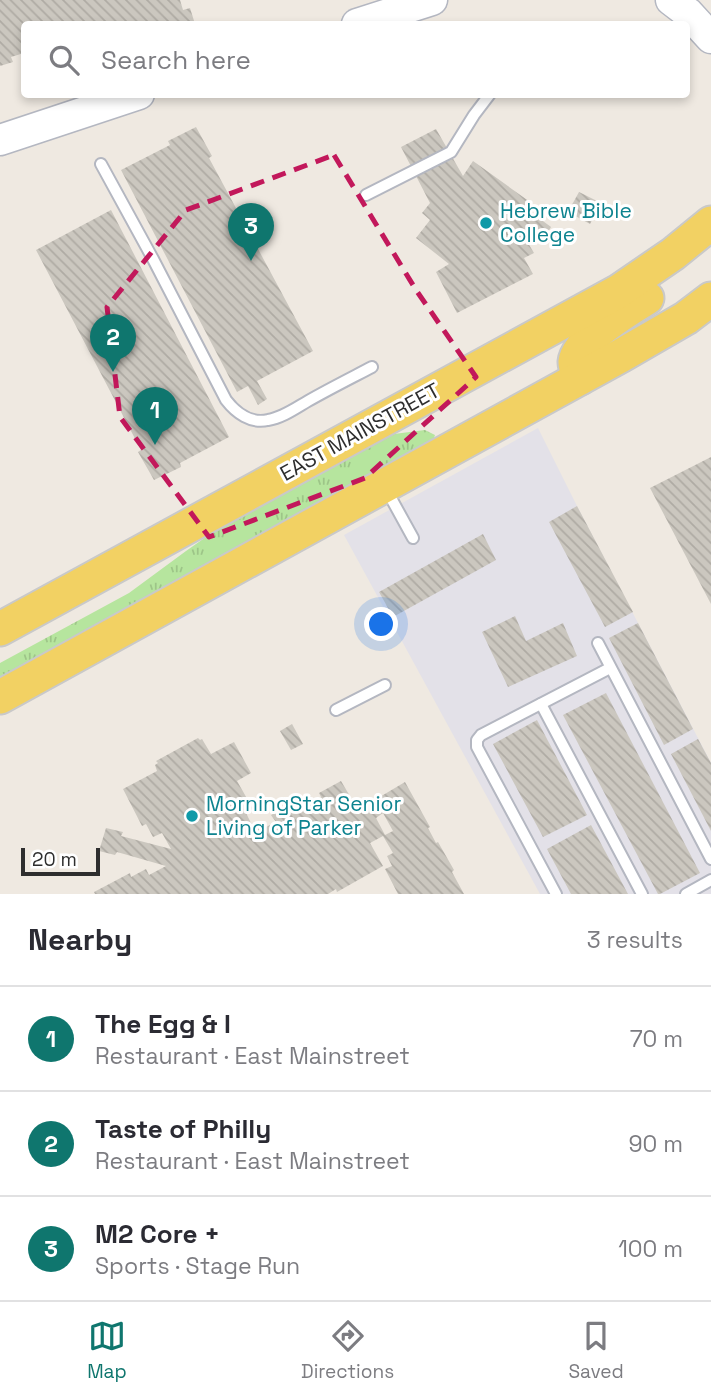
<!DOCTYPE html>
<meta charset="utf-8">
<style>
:root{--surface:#fff;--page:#f2f2f3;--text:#2b2b33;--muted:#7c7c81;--line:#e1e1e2;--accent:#0f766e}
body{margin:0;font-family:"Space Grotesk",sans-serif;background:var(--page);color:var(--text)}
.scale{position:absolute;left:21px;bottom:18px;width:79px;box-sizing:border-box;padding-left:7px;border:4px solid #2e2e2e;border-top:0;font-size:19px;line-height:24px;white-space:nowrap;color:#2e2e2e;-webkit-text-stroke:5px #fff;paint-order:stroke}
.you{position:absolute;left:382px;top:625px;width:24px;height:24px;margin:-18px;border:5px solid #fff;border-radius:50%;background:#1a73e8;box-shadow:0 0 0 10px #1a73e833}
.badge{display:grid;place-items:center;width:46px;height:46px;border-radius:50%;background:var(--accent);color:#fff;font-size:23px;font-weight:700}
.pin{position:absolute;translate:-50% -58px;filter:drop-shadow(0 2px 4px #0008)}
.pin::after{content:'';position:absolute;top:37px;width:24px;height:21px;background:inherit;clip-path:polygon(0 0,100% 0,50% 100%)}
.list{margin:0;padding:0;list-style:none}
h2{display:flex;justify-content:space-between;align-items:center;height:91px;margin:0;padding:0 28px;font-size:30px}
h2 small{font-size:23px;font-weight:400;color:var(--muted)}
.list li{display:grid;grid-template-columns:46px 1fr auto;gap:21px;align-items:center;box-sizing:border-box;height:105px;padding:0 28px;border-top:2px solid var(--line)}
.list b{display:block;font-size:26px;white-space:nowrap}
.list p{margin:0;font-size:23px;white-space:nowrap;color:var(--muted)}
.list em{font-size:23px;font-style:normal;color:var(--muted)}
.icon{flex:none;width:38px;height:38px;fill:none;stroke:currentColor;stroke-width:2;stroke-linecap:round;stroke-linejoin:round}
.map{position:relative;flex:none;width:711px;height:894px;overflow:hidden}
.search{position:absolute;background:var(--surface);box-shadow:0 4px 10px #0003;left:21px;right:21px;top:21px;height:77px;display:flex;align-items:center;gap:18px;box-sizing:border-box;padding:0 24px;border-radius:7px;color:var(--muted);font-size:26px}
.sheet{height:406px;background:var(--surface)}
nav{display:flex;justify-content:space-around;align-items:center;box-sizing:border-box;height:98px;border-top:2px solid var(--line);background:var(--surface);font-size:19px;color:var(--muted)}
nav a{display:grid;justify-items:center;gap:4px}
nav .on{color:var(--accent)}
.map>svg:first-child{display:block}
.industrial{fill:#e3e1e8}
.grass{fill:url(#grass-tufts)}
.building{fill:url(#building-back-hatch);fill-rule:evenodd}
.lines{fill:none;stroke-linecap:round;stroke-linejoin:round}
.lane-casing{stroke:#b4b7c1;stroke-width:14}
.secondary-casing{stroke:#b4b7c1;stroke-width:33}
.primary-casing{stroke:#c9c9c9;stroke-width:37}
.lane{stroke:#fff;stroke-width:10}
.secondary{stroke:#fff;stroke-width:30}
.primary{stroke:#f2d163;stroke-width:33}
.marked{fill:none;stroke:#c2185b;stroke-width:5;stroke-dasharray:14 9;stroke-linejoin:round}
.culture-dot{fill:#0f9aa8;stroke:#fff;stroke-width:2.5}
.labels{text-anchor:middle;stroke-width:6;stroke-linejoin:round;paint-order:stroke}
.culture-label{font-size:21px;fill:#0d838f;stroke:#fff;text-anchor:start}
.street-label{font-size:21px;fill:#2e2e2e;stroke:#fff}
</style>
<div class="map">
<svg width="711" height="894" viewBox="0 0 711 894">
<defs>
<pattern id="grass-tufts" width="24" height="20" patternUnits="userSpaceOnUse" patternTransform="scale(1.75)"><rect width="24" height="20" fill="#b6e59e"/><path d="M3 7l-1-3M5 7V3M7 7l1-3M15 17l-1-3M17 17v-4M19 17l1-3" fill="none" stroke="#9dc588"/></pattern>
<pattern id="building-back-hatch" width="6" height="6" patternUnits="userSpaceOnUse" patternTransform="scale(1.75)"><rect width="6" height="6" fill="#cbc7bf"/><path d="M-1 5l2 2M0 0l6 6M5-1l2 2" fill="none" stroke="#afaba4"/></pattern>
</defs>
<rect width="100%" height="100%" fill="#efe9e1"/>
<!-- industrial -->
<path class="industrial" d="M538 428 577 506 711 763V894H540L344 535Z"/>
<!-- grass -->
<path class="grass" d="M425 430 435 435 433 441 429 443 0 678V663L129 593 186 551 216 530 384 438 394 434Z"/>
<!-- building -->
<g class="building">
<path d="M0 0H180L183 10 190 8 195 24H24V53L11 57 13 62 0 66Z"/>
<path d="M196 127 212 156 209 158 313 351 257 381 267 399 258 405 248 386 237 392 121 170 170 145 168 141Z"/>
<path d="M436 129 463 176 473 161 537 207 532 213 551 227 541 244 538 242 535 245 529 241 528 243 534 253 524 258 533 274 457 313 436 272 449 264 416 238 430 220 422 213 430 203 401 147Z"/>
<path d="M579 192 601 203 590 224 568 212Z"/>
<path d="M111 210 229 437 180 463 181 467 154 480 138 452 141 450 36 250Z"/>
<path d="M711 457V604L650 488Z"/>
<path d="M577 506 633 612 605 627 549 522Z"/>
<path d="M483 534 496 560 393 617 379 592Z"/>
<path d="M515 616 526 641 563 623 577 656 508 687 482 632Z"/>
<path d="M638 623 693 729 664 745 609 638Z"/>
<path d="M606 693 700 873 660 894H658L563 715Z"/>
<path d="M537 720 587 815 543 837 493 744Z"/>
<path d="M292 724 303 744 291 750 280 731Z"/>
<path d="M198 738 200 740 202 739 211 754 234 742 251 773 237 781 253 809 246 813 251 823 266 827 276 822 271 815 309 794 313 801 321 797 319 793 341 781 354 803 350 804 353 811 368 804 405 782 430 827 428 828 436 843 438 842 454 870 452 872 464 894H398L385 869 392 866 387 856 393 853 383 836 370 843 383 866 337 892 336 889 328 894H95L94 892 130 873 131 877 146 869 149 875 166 866 117 852 115 855 99 851 106 828 123 832 121 836 171 849 162 833 153 837 146 824 142 826 123 789 157 771 155 765 158 763 156 761ZM383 813 393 831 385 835 376 818Z"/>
<path d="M698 739 711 763V831L671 754Z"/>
<path d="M591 825 628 894H571L547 849Z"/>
</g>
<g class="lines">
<!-- lane casing -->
<g class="lane-casing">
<g id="lane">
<path d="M101 164 153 259 226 400C236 413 251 424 268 420 282 418 296 408 308 401 329 389 351 378 372 367"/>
<path d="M366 195 451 152 474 115 490 94"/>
<path d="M386 489 413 538"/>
<path d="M598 643 711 859"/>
<path d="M541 704 642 894"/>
<path d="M336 710 385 685"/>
<path d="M556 894 477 747V740L481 735 610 668"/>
<path d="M686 894 711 880"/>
</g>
</g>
<!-- secondary casing -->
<g class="secondary-casing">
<g id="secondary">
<path d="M671 0 688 13 711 38"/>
<path d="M357 24 432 0"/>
<path d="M0 140 139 94"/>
</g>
</g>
<!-- primary casing -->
<g class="primary-casing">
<g id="primary">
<path d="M580 378C578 373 575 368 575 362 577 340 629 309 647 298"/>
<path d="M0 629 619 291 673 254 711 223"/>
<path d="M0 697 622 355 686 318 711 299"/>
</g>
</g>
<!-- lane -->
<use href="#lane" class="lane"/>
<!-- secondary -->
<use href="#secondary" class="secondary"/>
<!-- primary -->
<use href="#primary" class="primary"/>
</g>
<!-- marked area -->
<path class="marked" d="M334 155 416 290 476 377 365 478 209 537 120 417 107 307 186 210Z"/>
<!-- markers -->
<g class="culture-dot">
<circle cx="486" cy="223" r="7"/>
<circle cx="192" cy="816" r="7"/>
</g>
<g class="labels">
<!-- culture labels -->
<g class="culture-label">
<text x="500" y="218">Hebrew Bible<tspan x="500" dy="24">College</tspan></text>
<text x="206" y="811">MorningStar Senior<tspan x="206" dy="24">Living of Parker</tspan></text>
</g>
<!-- street labels -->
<g class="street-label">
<text transform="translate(360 432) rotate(-29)" y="7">EAST MAINSTREET</text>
</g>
</g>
</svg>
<div class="scale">20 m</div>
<div class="you"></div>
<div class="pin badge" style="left:155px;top:445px">1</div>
<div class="pin badge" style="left:113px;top:372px">2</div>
<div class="pin badge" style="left:251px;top:261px">3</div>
<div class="search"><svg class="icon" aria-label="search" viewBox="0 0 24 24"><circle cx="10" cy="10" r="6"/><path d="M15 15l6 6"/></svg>Search here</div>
</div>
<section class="sheet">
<h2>Nearby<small>3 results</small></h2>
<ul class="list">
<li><span class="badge">1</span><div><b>The Egg &amp; I</b><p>Restaurant · East Mainstreet</p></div><em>70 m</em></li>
<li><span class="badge">2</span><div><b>Taste of Philly</b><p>Restaurant · East Mainstreet</p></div><em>90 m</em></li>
<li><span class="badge">3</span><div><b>M2 Core +</b><p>Sports · Stage Run</p></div><em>100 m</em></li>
</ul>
</section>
<nav>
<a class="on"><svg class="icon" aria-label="map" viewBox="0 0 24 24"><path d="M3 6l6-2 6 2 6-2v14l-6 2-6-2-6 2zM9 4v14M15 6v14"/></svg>Map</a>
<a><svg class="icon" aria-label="directions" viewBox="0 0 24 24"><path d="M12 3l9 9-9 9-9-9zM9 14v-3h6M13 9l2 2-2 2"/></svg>Directions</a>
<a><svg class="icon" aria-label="saved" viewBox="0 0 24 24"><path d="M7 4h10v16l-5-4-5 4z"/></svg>Saved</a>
</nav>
